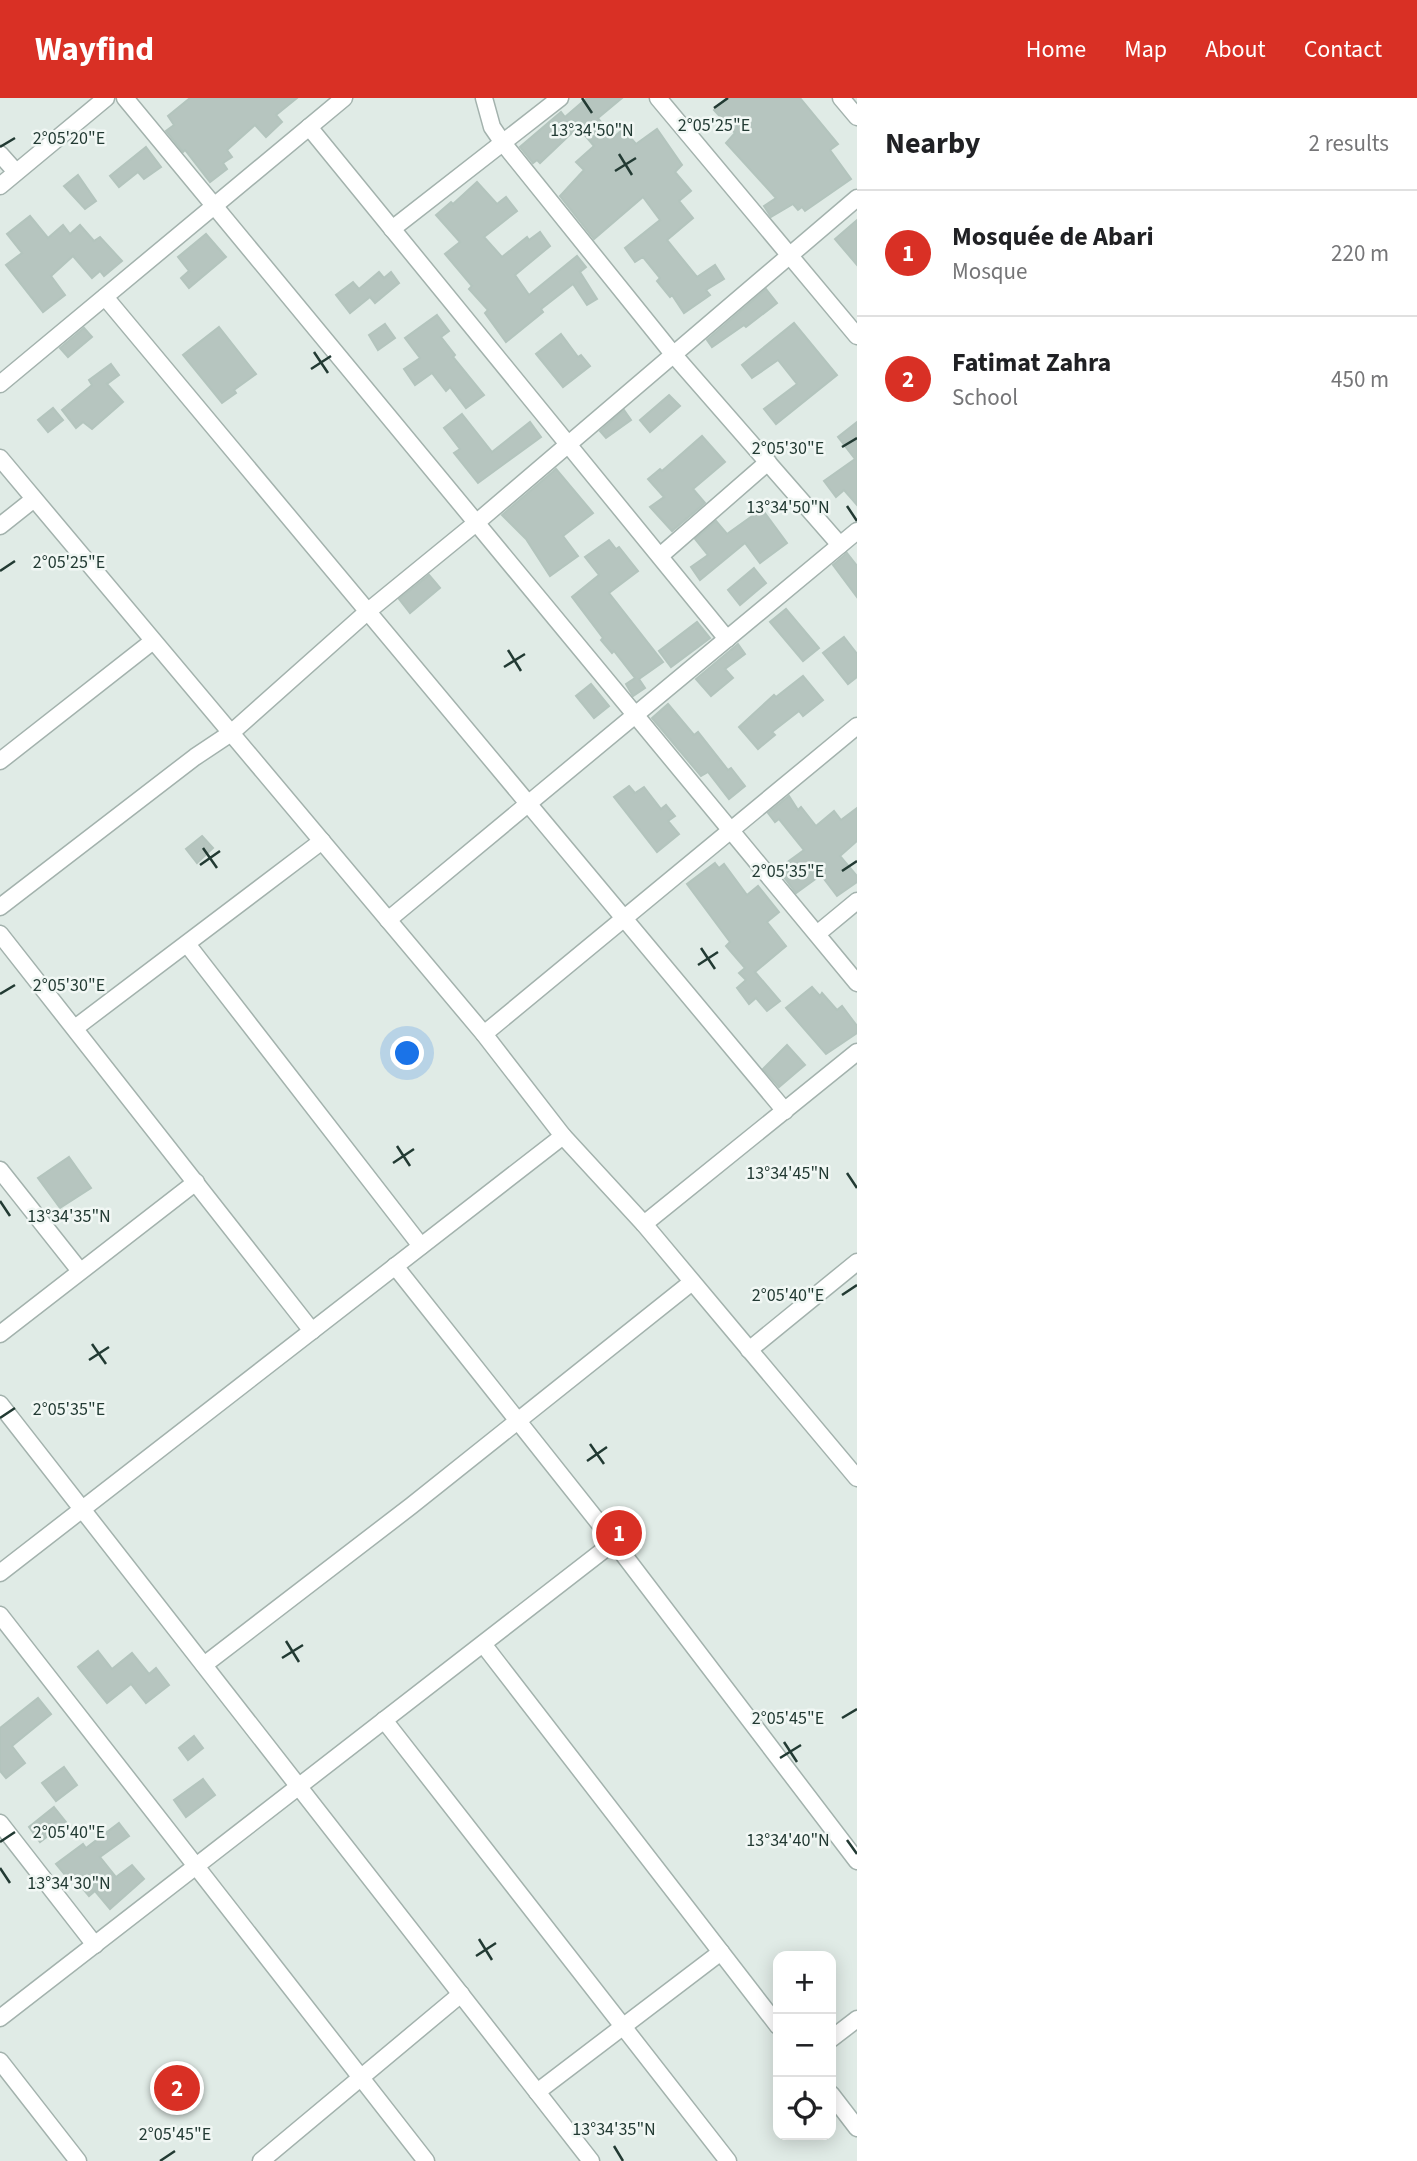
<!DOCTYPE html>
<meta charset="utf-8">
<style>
:root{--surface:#fff;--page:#f6f6f6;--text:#202124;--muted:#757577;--line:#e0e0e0;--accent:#d93025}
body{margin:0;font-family:"Source Sans 3",sans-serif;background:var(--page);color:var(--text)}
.controls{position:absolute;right:21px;bottom:21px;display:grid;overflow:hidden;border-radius:14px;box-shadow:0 4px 18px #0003}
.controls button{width:63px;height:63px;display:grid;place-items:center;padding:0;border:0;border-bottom:2px solid var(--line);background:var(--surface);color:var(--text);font:35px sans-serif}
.you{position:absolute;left:408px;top:956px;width:24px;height:24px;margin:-18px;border:5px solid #fff;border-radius:50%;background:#1a73e8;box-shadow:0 0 0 10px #1a73e833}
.badge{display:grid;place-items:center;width:46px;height:46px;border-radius:50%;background:var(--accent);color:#fff;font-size:23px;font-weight:700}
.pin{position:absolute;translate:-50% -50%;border:4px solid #fff;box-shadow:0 2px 7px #0006}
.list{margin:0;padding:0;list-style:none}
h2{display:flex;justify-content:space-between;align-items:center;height:91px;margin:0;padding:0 28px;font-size:30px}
h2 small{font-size:23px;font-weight:400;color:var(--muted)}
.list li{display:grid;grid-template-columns:46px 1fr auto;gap:21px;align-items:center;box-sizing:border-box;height:126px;padding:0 28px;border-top:2px solid var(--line)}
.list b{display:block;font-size:26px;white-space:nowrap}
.list p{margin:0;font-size:23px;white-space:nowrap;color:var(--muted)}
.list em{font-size:23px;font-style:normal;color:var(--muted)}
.icon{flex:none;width:38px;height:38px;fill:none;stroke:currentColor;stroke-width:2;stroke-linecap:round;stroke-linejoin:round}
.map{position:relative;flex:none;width:857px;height:2063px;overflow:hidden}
header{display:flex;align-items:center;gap:42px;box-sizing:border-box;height:98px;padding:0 35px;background:var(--accent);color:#fff}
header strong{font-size:33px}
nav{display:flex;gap:38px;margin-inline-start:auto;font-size:24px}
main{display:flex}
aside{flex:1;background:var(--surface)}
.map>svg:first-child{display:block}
.building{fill:#b6c5bf;stroke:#b3c4bd;stroke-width:2}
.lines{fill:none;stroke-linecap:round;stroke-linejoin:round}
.minor-casing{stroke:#a3b2ad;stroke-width:19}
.minor{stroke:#fff;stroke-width:16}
.ticks{fill:none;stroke:#223a33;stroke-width:2.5}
.ticks-label{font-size:18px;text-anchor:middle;fill:#223a33;stroke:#f1f7f4;stroke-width:5;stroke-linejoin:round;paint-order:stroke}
</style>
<header>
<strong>Wayfind</strong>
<nav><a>Home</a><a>Map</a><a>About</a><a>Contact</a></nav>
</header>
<main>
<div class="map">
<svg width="857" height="2063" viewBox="0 0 857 2063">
<rect width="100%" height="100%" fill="#e0ebe6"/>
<!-- building -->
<g class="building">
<path d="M190 0H297L276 17 282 24 266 39 255 27 227 52 232 59 223 65 227 71 210 84 185 52 183 54 166 33 174 27 168 18Z"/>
<path d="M587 0H622L598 20 613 40 623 31 636 46 657 31 682 67 675 74 691 93 679 103 693 120 667 142 697 179 715 167 724 181 706 192 710 197 684 215 672 197 670 199 657 183 660 180 643 159 635 164 625 150 660 122 643 99 594 141 560 98 584 72 576 64 594 48 578 29 540 65 537 62 533 65 520 49 561 14 565 19Z"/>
<path d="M727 0H800L838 46 830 52 851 81 805 113 802 109 798 112 793 106 771 119 764 108 776 100 726 45 735 35 714 12Z"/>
<path d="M146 49 161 69 144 81 138 74 119 89 110 78Z"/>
<path d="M78 77 96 103 85 111 64 88Z"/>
<path d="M477 84 497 106 506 99 517 113 484 139 502 159 527 139 529 142 540 134 550 148 515 177 529 197 577 158 586 169 580 174 597 201 587 207 573 186 541 211 543 214 506 244 485 215 488 212 469 191 472 188 445 156 460 144 436 117 451 104 453 106Z"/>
<path d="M30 118 48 140 63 127 70 136 80 127 94 143 100 139 122 163 104 178 100 173 92 180 73 158 51 178 65 197 43 214 6 167 22 155 7 136Z"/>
<path d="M857 122V167L835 141Z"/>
<path d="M206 136 226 159 189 190 181 180 189 173 178 159Z"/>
<path d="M379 174 384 180 391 174 399 185 375 205 370 199 350 215 336 197 353 184 359 191Z"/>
<path d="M766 191 777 205 746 229 744 227 712 249 707 242Z"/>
<path d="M437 217 449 233 441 239 455 257 453 259 484 297 466 310 450 289 446 293 432 275 415 287 404 271 420 260 405 240Z"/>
<path d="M794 225 837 277 776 326 764 311 797 286 778 262 752 280 742 267Z"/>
<path d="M385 226 395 240 378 252 369 237Z"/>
<path d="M219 229 256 276 234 292 236 295 222 305 183 257Z"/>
<path d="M84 230 92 239 68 259 60 250Z"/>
<path d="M561 236 578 259 581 257 590 268 563 289 536 256Z"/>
<path d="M111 266 119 277 107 286 123 304 92 331 83 324 76 330 62 312 92 287 89 282Z"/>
<path d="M669 297 680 308 650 334 640 322Z"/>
<path d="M53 310 63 322 48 334 38 322Z"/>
<path d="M624 312 631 322 606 340 600 333Z"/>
<path d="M462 316 492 354 530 324 541 339 478 385 454 355 460 351 444 330Z"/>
<path d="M857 324V407L844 392 836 399 824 383 855 361 838 339Z"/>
<path d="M702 338 725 364 693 391 705 405 672 433 650 409 664 399 648 381 660 371 662 373Z"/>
<path d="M556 371 593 415 563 438 578 458 550 478 526 441 502 417Z"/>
<path d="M762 411 787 445 760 465 745 445 700 482 691 469 708 457 695 441 716 423 727 436Z"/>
<path d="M609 442 616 451 619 449 638 473 609 495 663 564 639 581 645 590 633 598 626 586 635 580 614 553 612 555 601 542 603 540 572 499 599 477 585 459Z"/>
<path d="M847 455 857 468V499L833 467Z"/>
<path d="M754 470 766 485 740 507 728 492Z"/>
<path d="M429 477 440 490 410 515 399 501Z"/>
<path d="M786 511 819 550 803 563 770 524Z"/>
<path d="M697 524 710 540 671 569 659 553Z"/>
<path d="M844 539 857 556V579L848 586 823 555Z"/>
<path d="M738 546 745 556 725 571 733 580 711 598 696 581Z"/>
<path d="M803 578 823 602 803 618 799 613 772 634 775 637 758 651 739 629 774 597 776 599Z"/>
<path d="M591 586 609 608 594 620 576 598Z"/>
<path d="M668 606 694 637 698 634 728 672 731 670 745 688 729 701 708 674 701 678 652 620Z"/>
<path d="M629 688 635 695 644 689 661 711 666 707 675 718 668 723 679 736 657 754 614 699Z"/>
<path d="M789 698 798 712 801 709 816 728 834 713 841 722 857 710V743L840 758 857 778V784L837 798 821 777 796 795 778 771 804 752 779 721 775 724 768 715Z"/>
<path d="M202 738 213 750 197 765 186 751Z"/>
<path d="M715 765 719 770 724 766 747 797 758 788 779 814 767 824 786 848 755 874 780 903 767 913 756 900 749 906 737 890 746 882 739 875 745 870 726 848 730 844 687 786Z"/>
<path d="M812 889 820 898 822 895 837 912 842 908 857 928V935L826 956 786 910Z"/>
<path d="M787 947 805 967 779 989 763 971Z"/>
<path d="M69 1059 91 1090 60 1110 38 1080Z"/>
<path d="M98 1553 112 1571 132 1555 149 1576 156 1570 169 1587 146 1605 131 1586 107 1605 78 1569Z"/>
<path d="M38 1600 51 1616 12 1648 25 1665 6 1680 0 1673V1630Z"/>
<path d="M194 1638 203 1650 188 1662 179 1650Z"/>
<path d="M64 1669 77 1687 56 1703 42 1685Z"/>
<path d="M203 1681 215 1697 186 1719 174 1702Z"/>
<path d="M54 1709 66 1724 40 1744 29 1729Z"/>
<path d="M119 1725 129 1738 100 1759 116 1779 132 1767 144 1781 110 1811 95 1793 89 1798 74 1780 70 1783 56 1766 83 1746 86 1750Z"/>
</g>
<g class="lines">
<!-- minor casing -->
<g class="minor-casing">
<g id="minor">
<path d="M125 0 857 885"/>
<path d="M484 0 492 29 503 45 673 256 840 447"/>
<path d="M658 0 857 238"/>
<path d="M841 0 857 19"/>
<path d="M309 29 727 541"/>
<path d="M0 56 16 74"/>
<path d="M0 88 106 0"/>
<path d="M392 131 560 0"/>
<path d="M105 199 785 1013"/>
<path d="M0 286 344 0"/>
<path d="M0 360 484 936 563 1038 644 1126 857 1380"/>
<path d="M0 428 34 401"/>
<path d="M660 458 768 364"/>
<path d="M0 663 153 543"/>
<path d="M0 809 195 659 231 635 367 514 476 425 857 100"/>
<path d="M388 822 857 433"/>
<path d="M0 836 312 1233"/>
<path d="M817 836 857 803"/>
<path d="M187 846 421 1148"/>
<path d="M75 930 322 743"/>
<path d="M484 936 857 628"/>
<path d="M0 1072 80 1173"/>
<path d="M644 1126 857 954"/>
<path d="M395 1168 614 1444 857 1763"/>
<path d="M0 1236 196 1084"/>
<path d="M749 1252 857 1164"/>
<path d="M0 1306 591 2063"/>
<path d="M0 1475 563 1038"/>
<path d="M0 1517 426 2063"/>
<path d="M483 1546 778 1928"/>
<path d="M204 1567 411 1408 692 1184"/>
<path d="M384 1622 728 2063"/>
<path d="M0 1725 95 1847"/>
<path d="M0 1920 614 1444"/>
<path d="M831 1941 857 1921"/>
<path d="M0 1963 78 2063"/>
<path d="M537 1994 721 1854"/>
<path d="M831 1996 857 2030"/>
<path d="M261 2063 461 1896"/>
</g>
</g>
<!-- minor -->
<use href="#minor" class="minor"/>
</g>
<!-- ticks -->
<path class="ticks" d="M582 0 592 15M714 10 728 0M0 49 15 40M619 56 632 77M615 73 636 60M314 254 328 275M311 271 331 258M842 349 857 340M847 408 857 423M0 473 15 463M508 552 521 573M504 569 525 556M203 750 217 770M200 767 220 753M842 773 857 763M701 850 715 871M698 867 718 854M0 896 15 887M397 1048 410 1068M393 1065 414 1051M847 1075 857 1090M0 1103 10 1118M842 1197 857 1187M92 1246 106 1266M89 1262 109 1249M0 1320 15 1310M590 1346 604 1366M587 1363 607 1349M286 1543 299 1564M282 1560 303 1547M842 1620 857 1611M784 1644 797 1664M780 1660 801 1647M847 1742 857 1756M0 1744 15 1734M0 1770 10 1785M479 1841 492 1862M476 1858 496 1845M614 2048 623 2063M160 2063 175 2053"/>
<g class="ticks-label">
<text x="714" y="33">2°05'25"E</text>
<text x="592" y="38">13°34'50"N</text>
<text x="69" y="46">2°05'20"E</text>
<text x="788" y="356">2°05'30"E</text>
<text x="788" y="415">13°34'50"N</text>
<text x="69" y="470">2°05'25"E</text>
<text x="788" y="779">2°05'35"E</text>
<text x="69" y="893">2°05'30"E</text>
<text x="788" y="1081">13°34'45"N</text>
<text x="69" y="1124">13°34'35"N</text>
<text x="788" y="1203">2°05'40"E</text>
<text x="69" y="1317">2°05'35"E</text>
<text x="788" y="1626">2°05'45"E</text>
<text x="69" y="1740">2°05'40"E</text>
<text x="788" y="1748">13°34'40"N</text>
<text x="69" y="1791">13°34'30"N</text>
<text x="614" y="2037">13°34'35"N</text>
<text x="175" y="2042">2°05'45"E</text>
</g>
</svg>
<div class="controls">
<button>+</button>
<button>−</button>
<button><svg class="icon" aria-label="locate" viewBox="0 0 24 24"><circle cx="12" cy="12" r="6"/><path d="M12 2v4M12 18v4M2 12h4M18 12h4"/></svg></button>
</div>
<div class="you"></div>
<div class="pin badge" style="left:619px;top:1435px">1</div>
<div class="pin badge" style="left:177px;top:1990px">2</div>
</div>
<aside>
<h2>Nearby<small>2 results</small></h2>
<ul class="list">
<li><span class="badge">1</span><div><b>Mosquée de Abari</b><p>Mosque</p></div><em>220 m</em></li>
<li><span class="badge">2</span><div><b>Fatimat Zahra</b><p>School</p></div><em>450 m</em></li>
</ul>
</aside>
</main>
